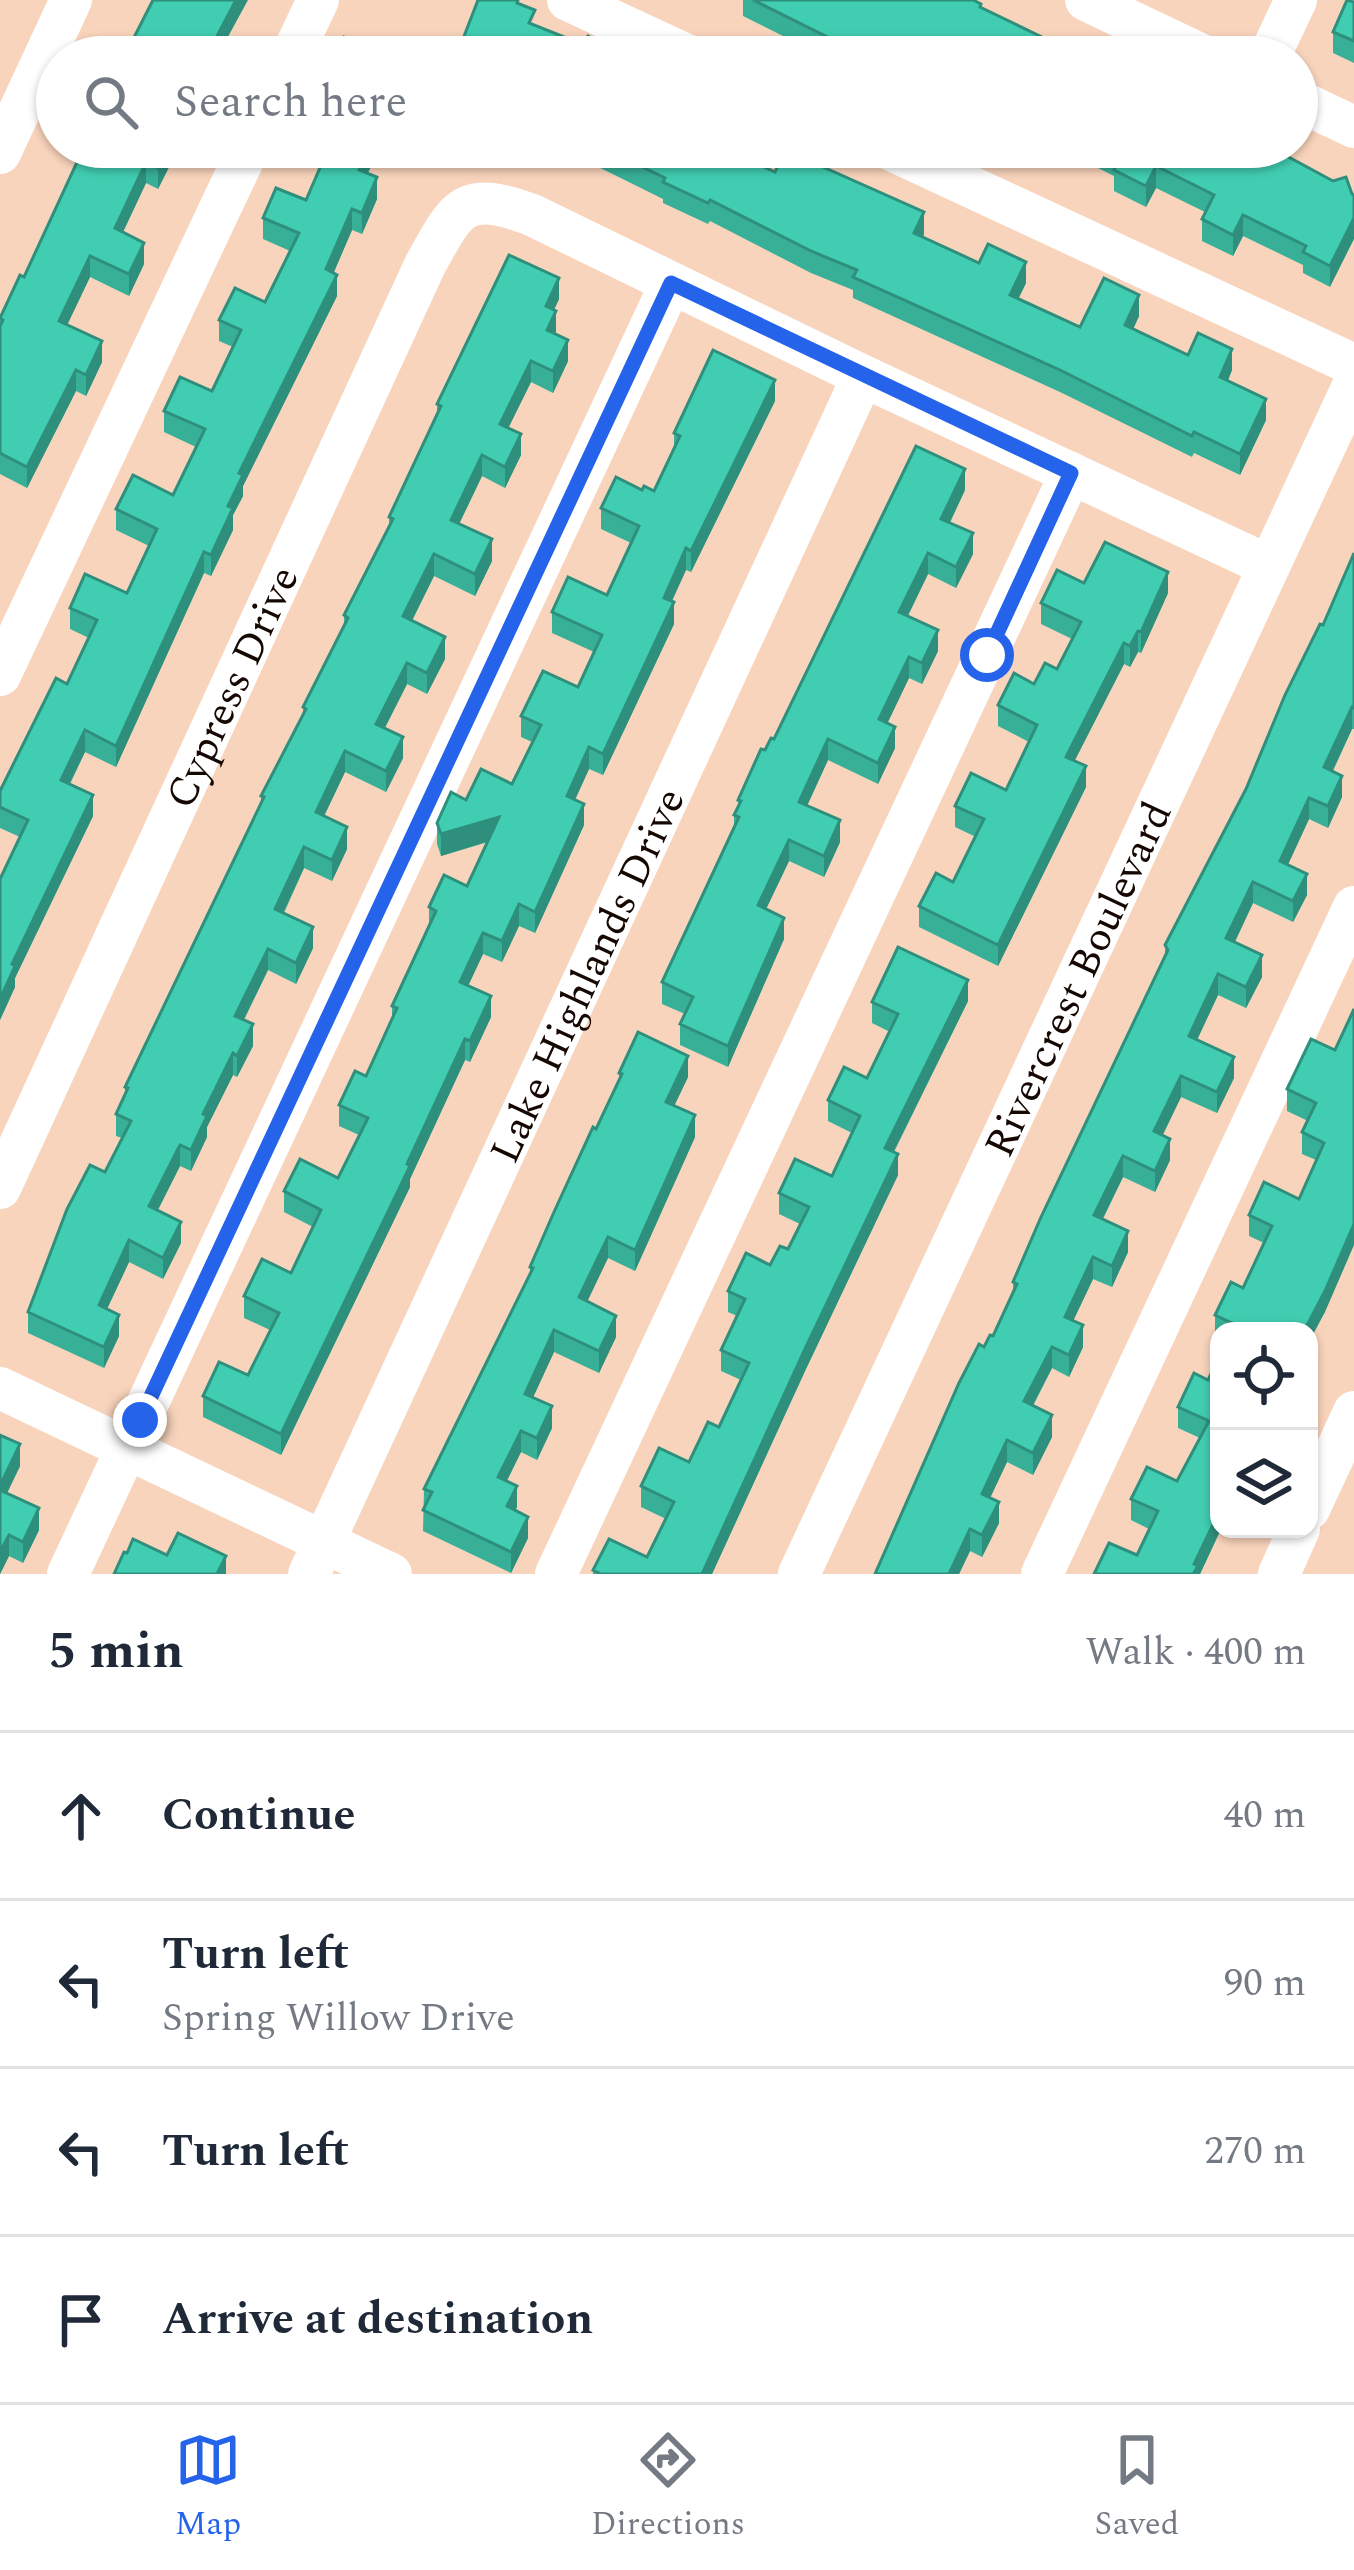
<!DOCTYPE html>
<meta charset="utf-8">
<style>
:root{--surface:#fff;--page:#f6f6f7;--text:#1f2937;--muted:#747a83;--line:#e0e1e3;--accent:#2563eb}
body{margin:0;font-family:Spectral,serif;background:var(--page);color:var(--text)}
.controls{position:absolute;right:36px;bottom:36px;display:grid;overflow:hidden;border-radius:24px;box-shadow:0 3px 9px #0004}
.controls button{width:108px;height:108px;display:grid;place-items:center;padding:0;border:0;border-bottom:3px solid var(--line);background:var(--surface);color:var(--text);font:60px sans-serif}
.stop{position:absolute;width:36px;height:36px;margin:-27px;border:9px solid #2563eb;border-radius:50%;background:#fff}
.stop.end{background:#2563eb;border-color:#fff;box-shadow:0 3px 12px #0008}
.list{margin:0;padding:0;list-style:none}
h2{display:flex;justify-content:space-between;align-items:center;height:156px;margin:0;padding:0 48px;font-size:51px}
h2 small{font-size:39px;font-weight:400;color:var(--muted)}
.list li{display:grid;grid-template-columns:78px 1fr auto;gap:36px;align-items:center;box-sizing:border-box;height:168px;padding:0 48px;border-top:3px solid var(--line)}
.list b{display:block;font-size:45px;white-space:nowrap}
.list p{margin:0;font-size:39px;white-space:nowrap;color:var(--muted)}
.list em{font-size:39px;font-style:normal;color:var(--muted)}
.icon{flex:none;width:66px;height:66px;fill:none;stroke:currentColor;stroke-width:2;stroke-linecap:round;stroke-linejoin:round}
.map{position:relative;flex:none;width:1354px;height:1574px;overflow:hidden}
.search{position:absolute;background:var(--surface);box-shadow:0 3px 9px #0004;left:36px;right:36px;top:36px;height:132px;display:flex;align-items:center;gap:30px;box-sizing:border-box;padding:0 42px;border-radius:66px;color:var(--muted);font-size:45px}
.sheet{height:828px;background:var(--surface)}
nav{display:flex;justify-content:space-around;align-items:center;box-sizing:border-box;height:168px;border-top:3px solid var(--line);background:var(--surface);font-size:33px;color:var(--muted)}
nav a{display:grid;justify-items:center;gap:6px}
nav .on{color:var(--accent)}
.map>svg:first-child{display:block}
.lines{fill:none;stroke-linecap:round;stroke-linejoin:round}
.minor{stroke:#fff;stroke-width:42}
.wall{fill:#38b098}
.shaded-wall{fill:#2e907c}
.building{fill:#41cdb1;stroke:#2e907c;stroke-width:3}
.route{stroke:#2563eb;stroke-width:15}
.labels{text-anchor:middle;stroke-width:12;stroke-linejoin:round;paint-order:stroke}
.street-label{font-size:42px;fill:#150701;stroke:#f8e6d9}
</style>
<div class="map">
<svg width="1354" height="1574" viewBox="0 0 1354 1574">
<rect width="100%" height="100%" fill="#f9d4bc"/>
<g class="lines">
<!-- minor -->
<g class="minor">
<path d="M568 0 691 57"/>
<path d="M1086 0 1206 57"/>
<path d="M291 57 318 0"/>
<path d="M1269 57 1296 0"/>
<path d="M1297 100 1354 127"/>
<path d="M885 147 1354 365"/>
<path d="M0 153 71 0"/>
<path d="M0 675 249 147"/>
<path id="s1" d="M0 1188 425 265C457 207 463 189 532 215L863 376 1269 566"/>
<path d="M0 1388 391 1574"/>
<path d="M1309 1509 1354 1412"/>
<path d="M68 1574 671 283"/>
<path id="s2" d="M309 1574 863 376"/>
<path d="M556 1574 1071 473"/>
<path id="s3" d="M799 1574 1354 384"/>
<path d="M1042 1574 1354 907"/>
<path d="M1279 1574 1299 1529"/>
</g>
</g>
<!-- wall -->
<g class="wall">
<path d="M743 0H973L981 7 1081 57H825L743 16Z"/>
<path d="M1354 2V63L1333 53V32Z"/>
<path d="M84 147H174V157L158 189 146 183 123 232 144 264 129 296 90 277 67 325 102 362 86 396 76 391 27 488 0 474V318L24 277Z"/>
<path d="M326 147H380L368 173 377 199 362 234 352 230 333 273 337 296 243 486V496L233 515V530L211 576 204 573 116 767 85 752 70 784 93 816 15 978V987L0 1020 20 837 0 828V791L67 684 89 638 70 629V608L127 593 149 546 116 530V509L173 495 196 447 164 432V411L212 391 233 347 219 341V320L265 302 290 251 263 239V218L306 200 326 152Z"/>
<path d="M558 147H721L775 172 829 169 924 234 923 237 1026 283 1018 299 1080 327 1139 316 1133 329 1188 355 1232 370 1228 381 1266 420 1240 475 1194 453 1192 457 1060 392 853 298V290L811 273 710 221 708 224 663 203V199Z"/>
<path d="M1076 147H1270L1333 181 1330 287 1303 273V265L1243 236 1233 256 1202 241V219L1205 212 1156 188 1146 207 1114 191V176L1076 157Z"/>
<path d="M559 299 554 310 555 334 568 361 553 393 531 382 508 428 521 455 505 488 482 476 459 524 492 561 475 596 434 576 412 621 445 659 427 694 407 684 385 728 403 758 386 792 345 772 324 816 347 849 332 881 304 868 284 913 313 948 296 984 268 970 244 1020 253 1046 237 1077 233 1075 207 1127V1137L191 1171 180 1166 158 1210 181 1243 163 1279 129 1262 107 1309 119 1336 104 1368 28 1333V1312L122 1138 116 1136V1114L125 1095V1087L261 804V796L303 715V707L344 626V615L389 527V517L437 416V404Z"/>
<path d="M775 401 691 572 686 570 671 601 674 624 603 775 589 769 575 800 584 825 535 933 519 926 502 962 483 954 468 986 491 1017 470 1062 465 1060 410 1179V1187L281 1455 203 1417V1396L248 1375 270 1330 244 1318V1296L291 1273 313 1227 284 1212V1191L338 1178 359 1135 339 1126V1105L366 1076 392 1018V1006L429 926V907L467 886 488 842 441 856 437 844V823L466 800 512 784 532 742 521 737V716L578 687 594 652 552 633V612L607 595 631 543 601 529V508L642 490 654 491 674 450V433Z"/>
<path d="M965 490 950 523 973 554 956 588 928 574 908 616 938 651 922 684 909 678 887 723 895 748 878 784 828 760 807 806 840 842 824 877 789 861 766 909 784 939 728 1067 680 1045V1024L685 1014 662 1004V982L734 828V815L738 807V800L765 750Z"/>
<path d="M1354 553V729H1352L1333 771 1342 797 1328 828 1309 819 1288 864 1307 895 1293 922 1253 903 1235 942 1262 977 1246 1008 1218 995 1197 1040 1234 1078 1217 1113 1181 1097 1163 1135 1170 1160 1155 1192 1123 1177 1103 1219 1128 1252 1112 1287 1093 1279 1073 1321 1083 1347 1069 1377 1052 1368 1033 1406 1052 1437 1033 1475 1007 1462 990 1498 999 1523 982 1557 970 1551 959 1574H875L984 1347 993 1336 1013 1292V1282L1165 954V945L1246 789 1323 625Z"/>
<path d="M1084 583 1168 593 1141 653 1138 652 1130 667 1124 664 1074 761 1086 787 998 966 919 927V906L953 882 976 837 955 827V806L1006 790 1029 742 998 726V705L1057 669 1072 639 1041 624V603Z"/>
<path d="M968 1001 894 1152 898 1175 805 1371 712 1574H593V1570L647 1557 666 1519 641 1507V1486L689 1462 719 1427 741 1380 721 1371V1350L737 1316 728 1312V1291L770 1265 788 1249 800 1224 779 1214V1193L832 1176 852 1133 828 1121V1100L867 1078 890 1032 872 1023V1002Z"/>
<path d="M1335 1050 1325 1312 1309 1331H1219V1338L1215 1336V1315L1243 1288 1264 1243 1249 1236V1215L1299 1199 1316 1160 1302 1154V1132L1308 1121 1287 1111V1089Z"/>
<path d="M619 1073 688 1077 674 1106 695 1137 635 1271 608 1258 587 1301 616 1337 599 1373 554 1352 533 1397 552 1428 537 1460 521 1452 507 1481 517 1507 515 1510 528 1538 511 1573 423 1531 424 1489 530 1275V1267L619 1082Z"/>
<path d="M1208 1380 1219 1529H1221L1200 1574 1137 1555 1149 1529 1131 1520V1499L1177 1481 1200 1438 1178 1428V1407Z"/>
<path d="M0 1435 20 1466 7 1493 39 1530 23 1563 9 1556 0 1574Z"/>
</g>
<!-- shaded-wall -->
<g class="shaded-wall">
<path d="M236 0H248L217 57H206Z"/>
<path d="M169 147H174V157L158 189V168Z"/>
<path d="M370 147H380L359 191V170Z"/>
<path d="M829 149V170L821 166Z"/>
<path d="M146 162V183L115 249V228Z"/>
<path d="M1156 166V188L1146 207V186Z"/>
<path d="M377 177V199L362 234V213Z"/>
<path d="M352 209V230L326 291V269Z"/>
<path d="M924 212V234L914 254V233Z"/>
<path d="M1243 215V236L1233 256V235Z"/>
<path d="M1354 218V239L1330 287V266Z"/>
<path d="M144 243V264L129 296V274Z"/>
<path d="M90 256V277L59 342V321Z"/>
<path d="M1026 262V283L1010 316V295Z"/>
<path d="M337 275V296L243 486V496L233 515V530L211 576V555L239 473Z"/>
<path d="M559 278V299L546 327V306Z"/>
<path d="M1139 295V316L1125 347V325Z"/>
<path d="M556 311V332L547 351V330Z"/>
<path d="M568 340V361L553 393V371Z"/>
<path d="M102 341V362L86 396V375Z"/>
<path d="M1232 349V370L1220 398V377Z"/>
<path d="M531 361V382L500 445V424Z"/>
<path d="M76 370V391L27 488V467Z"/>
<path d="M775 380V401L691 572V551Z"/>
<path d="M1266 399V420L1240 475V454Z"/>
<path d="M521 434V455L505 488V467Z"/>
<path d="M482 455V476L451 541V520Z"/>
<path d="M965 469V490L941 540V519Z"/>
<path d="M973 533V554L956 588V567Z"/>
<path d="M492 539V561L475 596V574Z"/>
<path d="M686 548V570L664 619V598Z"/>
<path d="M204 552V573L116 767V746Z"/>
<path d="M928 553V574L899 633V612Z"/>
<path d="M434 554V576L403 638V616Z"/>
<path d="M1168 572V593L1141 653V632Z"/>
<path d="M674 602V624L603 775V754Z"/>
<path d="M938 630V651L922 684V663Z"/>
<path d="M1138 631V652L1130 667V646Z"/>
<path d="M445 637V659L427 694V673Z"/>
<path d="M1124 643V664L1066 778V757Z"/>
<path d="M909 657V678L879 741V719Z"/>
<path d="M407 663V684L376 745V724Z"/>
<path d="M1352 707V729L1324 789V767Z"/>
<path d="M895 727V748L878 784V763Z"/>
<path d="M85 730V752L61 801V780Z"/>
<path d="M403 737V758L386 792V771Z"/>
<path d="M828 739V760L799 823V802Z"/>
<path d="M589 747V769L567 817V796Z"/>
<path d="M345 751V772L316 833V812Z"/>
<path d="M1086 766V787L998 966V945Z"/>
<path d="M1342 776V797L1328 828V806Z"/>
<path d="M93 795V816L15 978V987L0 1020V999L12 964Z"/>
<path d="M1309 798V819L1280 882V861Z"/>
<path d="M584 804V825L535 933V912Z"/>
<path d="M499 817V838L441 856V834Z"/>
<path d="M840 820V842L824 877V856Z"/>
<path d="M347 827V849L332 881V860Z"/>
<path d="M789 840V861L758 926V905Z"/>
<path d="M304 847V868L275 930V909Z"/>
<path d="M1307 874V895L1293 922V901Z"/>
<path d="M1253 882V903L1226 960V938Z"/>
<path d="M519 904V926L502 962V941Z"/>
<path d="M784 918V939L728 1067V1046Z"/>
<path d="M313 927V948L296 984V963Z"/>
<path d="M483 933V954L460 1003V982Z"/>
<path d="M268 949V970L235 1037V1016Z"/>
<path d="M1262 955V977L1246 1008V987Z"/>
<path d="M1218 974V995L1189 1057V1036Z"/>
<path d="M968 980V1001L885 1169V1148Z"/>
<path d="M491 996V1017L470 1062V1041Z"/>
<path d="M253 1024V1046L237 1077V1056Z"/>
<path d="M465 1039V1060L410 1179V1187L281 1455V1434Z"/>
<path d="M233 1053V1075L207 1127V1137L191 1171V1150L203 1114Z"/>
<path d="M688 1056V1077L666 1123V1102Z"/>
<path d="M1234 1057V1078L1217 1113V1092Z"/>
<path d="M1181 1076V1097L1154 1152V1131Z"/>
<path d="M695 1115V1137L635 1271V1250Z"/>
<path d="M1170 1139V1160L1155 1192V1171Z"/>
<path d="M180 1145V1166L149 1227V1206Z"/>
<path d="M898 1154V1175L805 1371 712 1574H702L805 1349Z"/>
<path d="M1123 1156V1177L1094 1236V1215Z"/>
<path d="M181 1222V1243L163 1279V1258Z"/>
<path d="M1354 1224V1245L1325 1312 1309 1342V1331H1304Z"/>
<path d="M1128 1231V1252L1112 1287V1266Z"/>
<path d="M608 1237V1258L579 1319V1297Z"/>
<path d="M129 1240V1262L99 1326V1305Z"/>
<path d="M1093 1257V1279L1065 1338V1317Z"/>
<path d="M119 1315V1336L104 1368V1347Z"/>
<path d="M616 1316V1337L599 1373V1351Z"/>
<path d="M1083 1325V1347L1069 1377V1355Z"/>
<path d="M554 1330V1352L525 1415V1394Z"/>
<path d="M1052 1347V1368L1024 1422V1401Z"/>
<path d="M552 1406V1428L537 1460V1438Z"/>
<path d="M1052 1415V1437L1033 1475V1453Z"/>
<path d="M521 1431V1452L498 1498V1477Z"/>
<path d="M1007 1440V1462L982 1515V1494Z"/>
<path d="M20 1444V1466L0 1508V1486Z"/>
<path d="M517 1486V1507L507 1528V1506Z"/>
<path d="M999 1502V1523L982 1557V1535Z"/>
<path d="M39 1508V1530L23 1563V1542Z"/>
<path d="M1219 1512V1529H1221L1200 1574H1193L1194 1564Z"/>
<path d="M528 1517V1538L511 1573V1552Z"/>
<path d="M970 1529V1551L959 1574H949Z"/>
<path d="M9 1535V1556L0 1574V1552Z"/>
<path d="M226 1556V1574H217Z"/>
</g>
<!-- building -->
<g class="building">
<path d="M153 0H236L206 57H185L177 53 176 57H124Z"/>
<path d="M478 0H518L517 3 535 10 529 23 584 45 588 36 622 53 620 57H456Z"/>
<path d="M753 0H973L981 4 980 7 1081 56 868 57Z"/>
<path d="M1347 0 1354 2V41L1333 32Z"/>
<path d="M344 37 385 57H334Z"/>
<path d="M84 147H169L158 168 146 162 115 228 144 243 129 274 90 256 59 321 102 341 86 375 76 370 27 467 0 453V326L3 320 0 318 20 275 24 277Z"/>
<path d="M329 147H370L359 170 377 177 362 213 352 209 326 269 337 275 239 473 243 475 228 506 233 508 211 555 204 552 116 746 85 730 61 780 93 795 12 964 15 966 0 999V879L28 820 0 807V791L56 678 67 684 97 620 70 608 85 574 127 593 157 529 116 509 133 475 173 495 205 429 164 411 180 377 212 391 241 330 219 320 235 288 265 302 299 233 263 218 276 188 306 200Z"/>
<path d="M601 147H721L775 172 787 147H825L829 149 821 166 924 212 914 233 979 263 988 244 1026 262 1010 295 1080 327 1104 278 1139 295 1125 325 1188 355 1198 333 1232 349 1220 377 1266 399 1240 454 1194 432 1192 436 1060 370 853 277 857 270 811 251 710 200 708 203 663 182 665 178Z"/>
<path d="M1098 147H1270L1333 181 1346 177 1352 194 1354 195V218L1330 266 1303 252 1306 246 1243 215 1233 235 1202 219 1214 195 1156 166 1146 186 1114 170 1120 158Z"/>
<path d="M509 255 559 278 546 306 556 311 547 330 568 340 553 371 531 361 500 424 521 434 505 467 482 455 451 520 492 539 475 574 434 554 403 616 445 637 427 673 407 663 376 724 403 737 386 771 345 751 316 812 347 827 332 860 304 847 275 909 313 927 296 963 268 949 235 1016 253 1024 237 1056 233 1053 203 1114 207 1116 191 1150 180 1145 149 1206 181 1222 163 1258 129 1240 99 1305 119 1315 104 1347 28 1312 67 1209 90 1165 105 1172 131 1121 116 1114 128 1088 125 1087 264 797 261 796 306 709 303 707 348 618 344 615 393 519 389 517 441 406 437 404Z"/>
<path d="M713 350 775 380 691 551 686 548 664 598 674 602 603 754 589 747 567 796 584 804 535 912 519 904 502 941 483 933 460 982 491 996 470 1041 465 1039 407 1164 410 1166 281 1434 203 1396 219 1362 248 1375 279 1313 244 1296 262 1259 291 1273 321 1210 284 1191 300 1159 338 1178 368 1118 339 1105 355 1071 366 1076 397 1008 392 1006 436 911 429 907 444 875 467 886 499 817 441 834 437 823 451 792 466 800 481 769 512 784 541 725 521 716 543 671 578 687 602 635 552 612 568 577 607 595 639 526 601 508 616 477 642 490 644 486 654 491 680 436 674 433Z"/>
<path d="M916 446 965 469 941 519 973 533 956 567 928 553 899 612 938 630 922 663 909 657 879 719 895 727 878 763 828 739 799 802 840 820 824 856 789 840 758 905 784 918 728 1046 680 1024 693 997 662 982 739 817 734 815 741 801 738 800 761 749 765 750 771 738 774 739Z"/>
<path d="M1105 542 1168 572 1141 632 1138 631 1130 646 1124 643 1066 757 1086 766 998 945 919 906 936 873 953 882 984 819 955 806 971 773 1006 790 1037 725 998 705 1014 673 1034 684 1045 663 1057 669 1081 622 1041 603 1057 570 1084 583Z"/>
<path d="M1354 553V708L1352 707 1324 767 1342 776 1328 806 1309 798 1280 861 1307 874 1293 901 1253 882 1226 938 1262 955 1246 987 1218 974 1189 1036 1234 1057 1217 1092 1181 1076 1154 1131 1170 1139 1155 1171 1123 1156 1094 1215 1128 1231 1112 1266 1093 1257 1065 1317 1083 1325 1069 1355 1052 1347 1024 1401 1052 1415 1033 1453 1007 1440 982 1494 999 1502 982 1535 970 1529 949 1574H875L959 1383 979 1344 984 1347 990 1335 993 1336 1017 1284 1013 1282 1041 1217 1168 950 1165 945 1246 789 1285 695 1320 624 1323 625Z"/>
<path d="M898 947 968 980 885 1148 898 1154 805 1349 702 1574H601L593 1570 609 1539 647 1557 674 1502 641 1486 659 1448 689 1462 708 1422 719 1427 749 1363 721 1350 745 1299 728 1291 746 1253 770 1265 780 1246 788 1249 809 1207 779 1193 795 1159 832 1176 860 1116 828 1100 844 1067 867 1078 898 1014 872 1002Z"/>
<path d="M1354 1009V1224L1325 1291 1304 1331H1231L1234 1324 1215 1315 1231 1282 1243 1288 1272 1226 1249 1215 1264 1182 1299 1199 1324 1143 1302 1132 1316 1103 1287 1089 1311 1039 1335 1050Z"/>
<path d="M638 1032 688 1056 666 1102 695 1115 635 1250 608 1237 579 1297 616 1316 599 1351 554 1330 525 1394 552 1406 537 1438 521 1431 498 1477 517 1486 507 1506 528 1517 511 1552 423 1510 432 1492 424 1489 533 1268 530 1267 554 1212 593 1127 596 1129 622 1074 619 1073Z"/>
<path d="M1219 1356V1512L1194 1564 1198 1566 1193 1574H1094L1109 1543 1137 1555 1158 1511 1131 1499 1147 1467 1177 1481 1209 1421 1178 1407 1194 1373 1208 1380Z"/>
<path d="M0 1435 20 1444 0 1486Z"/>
<path d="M0 1490 39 1508 23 1542 9 1535 0 1552Z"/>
<path d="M178 1533 226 1556 217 1574H114L124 1552 127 1553 133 1539 167 1555Z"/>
</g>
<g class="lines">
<!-- route -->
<path class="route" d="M140 1420 671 283 1071 473 987 655"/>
</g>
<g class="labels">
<!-- street labels -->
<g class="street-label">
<text dy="15" stroke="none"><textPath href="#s1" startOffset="552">Cypress Drive</textPath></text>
<text dy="15" stroke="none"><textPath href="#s2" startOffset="660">Lake Highlands Drive</textPath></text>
<text dy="15" stroke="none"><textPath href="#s3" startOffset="657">Rivercrest Boulevard</textPath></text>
</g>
</g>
</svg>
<div class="controls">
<button><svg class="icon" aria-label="locate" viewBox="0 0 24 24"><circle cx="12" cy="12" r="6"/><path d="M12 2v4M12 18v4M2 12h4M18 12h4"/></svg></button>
<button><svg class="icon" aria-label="layers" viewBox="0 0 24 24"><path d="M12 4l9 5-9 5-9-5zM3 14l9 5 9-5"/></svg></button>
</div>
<div class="stop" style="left:987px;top:655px"></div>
<div class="stop end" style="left:140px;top:1420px"></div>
<div class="search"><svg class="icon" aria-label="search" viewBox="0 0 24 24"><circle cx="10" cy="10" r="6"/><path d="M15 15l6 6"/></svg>Search here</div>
</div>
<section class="sheet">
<h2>5 min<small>Walk · 400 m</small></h2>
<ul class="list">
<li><svg class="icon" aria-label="ahead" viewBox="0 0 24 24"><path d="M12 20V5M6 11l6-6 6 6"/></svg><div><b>Continue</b></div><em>40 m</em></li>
<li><svg class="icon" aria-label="left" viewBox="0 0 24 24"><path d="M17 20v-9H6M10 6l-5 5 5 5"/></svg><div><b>Turn left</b><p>Spring Willow Drive</p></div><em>90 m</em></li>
<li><svg class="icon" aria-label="left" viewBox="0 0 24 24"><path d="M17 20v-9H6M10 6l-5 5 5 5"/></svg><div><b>Turn left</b></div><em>270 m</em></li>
<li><svg class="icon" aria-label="arrive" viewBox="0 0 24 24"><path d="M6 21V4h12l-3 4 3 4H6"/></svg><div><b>Arrive at destination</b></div></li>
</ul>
</section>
<nav>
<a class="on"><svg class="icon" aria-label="map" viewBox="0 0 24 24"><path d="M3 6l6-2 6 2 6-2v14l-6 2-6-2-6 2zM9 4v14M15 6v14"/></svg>Map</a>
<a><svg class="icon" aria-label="directions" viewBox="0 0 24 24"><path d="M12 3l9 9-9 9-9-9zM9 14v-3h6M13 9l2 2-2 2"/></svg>Directions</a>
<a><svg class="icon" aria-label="saved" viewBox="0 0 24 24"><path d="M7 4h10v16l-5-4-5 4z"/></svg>Saved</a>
</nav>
